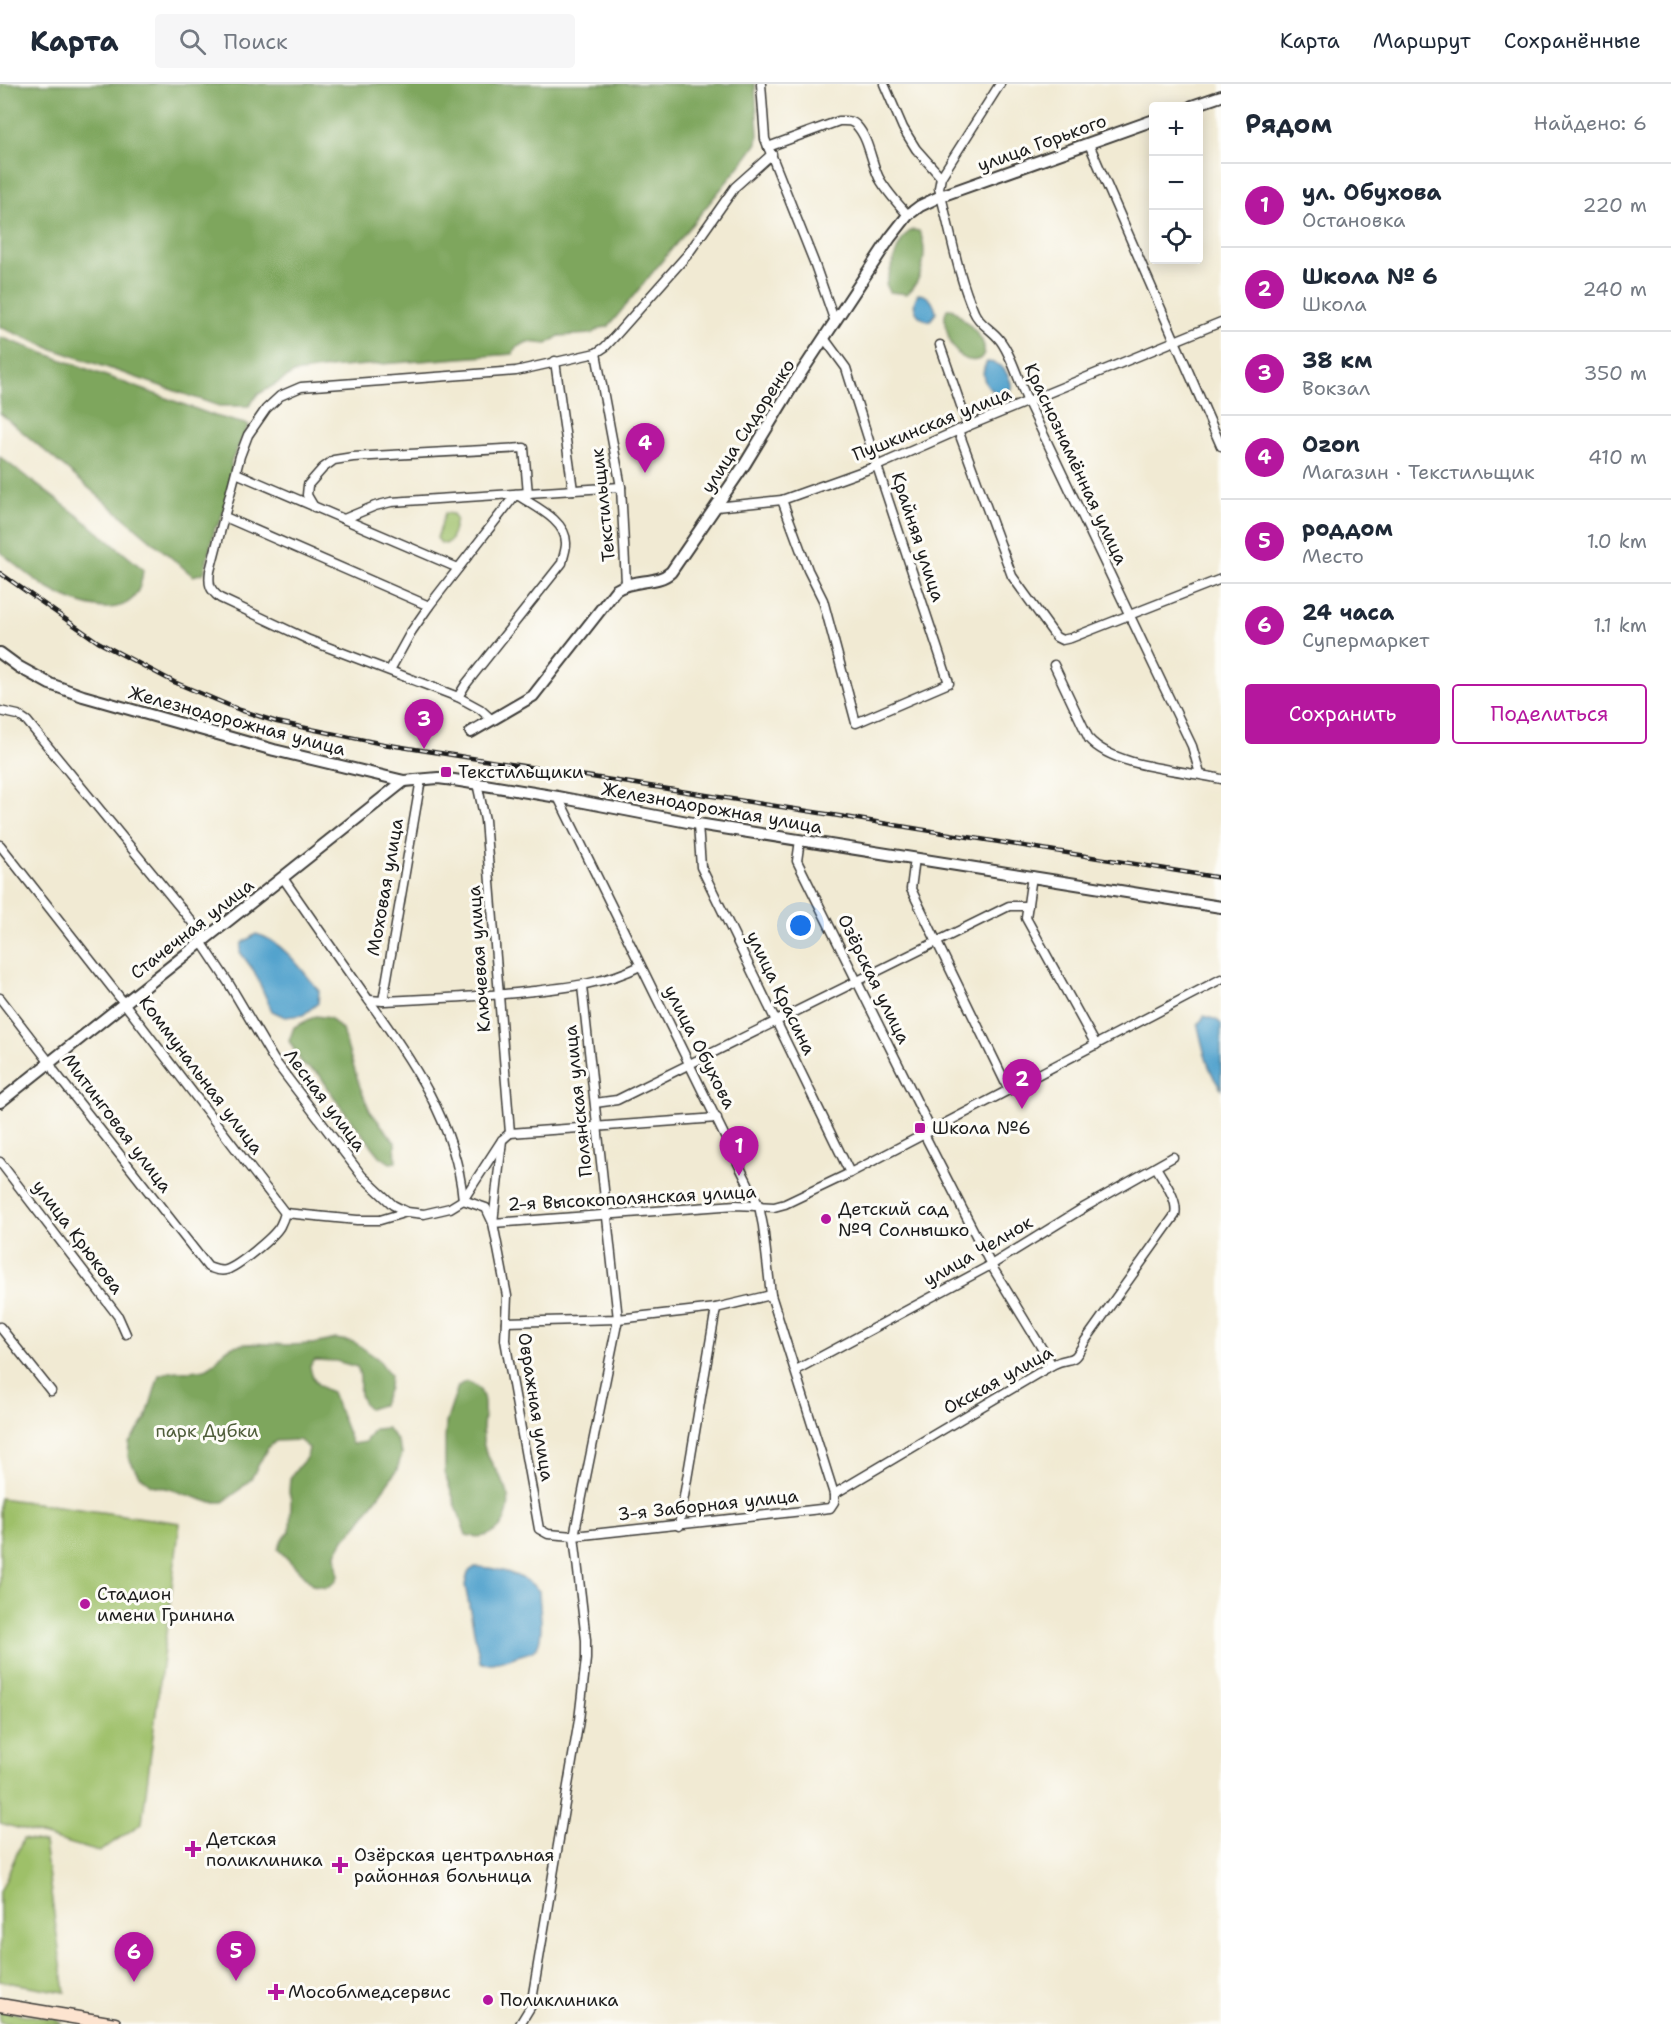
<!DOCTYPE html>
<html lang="ru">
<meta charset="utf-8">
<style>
:root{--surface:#fff;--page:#f6f6f7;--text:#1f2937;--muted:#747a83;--line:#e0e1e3;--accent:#b5179e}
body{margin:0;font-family:"Shantell Sans",sans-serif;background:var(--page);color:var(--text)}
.controls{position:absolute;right:18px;top:18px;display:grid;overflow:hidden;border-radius:6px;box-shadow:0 3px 15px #0003}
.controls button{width:54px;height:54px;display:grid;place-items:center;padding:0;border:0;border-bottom:2px solid var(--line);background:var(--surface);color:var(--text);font:30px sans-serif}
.you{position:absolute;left:801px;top:842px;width:21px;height:21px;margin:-15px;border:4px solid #fff;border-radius:50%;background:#1a73e8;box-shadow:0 0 0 9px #1a73e833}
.badge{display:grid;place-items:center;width:39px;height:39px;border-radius:50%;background:var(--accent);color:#fff;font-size:20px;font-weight:700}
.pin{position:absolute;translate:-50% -50px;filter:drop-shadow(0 2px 3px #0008)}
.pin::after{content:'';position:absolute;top:32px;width:21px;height:18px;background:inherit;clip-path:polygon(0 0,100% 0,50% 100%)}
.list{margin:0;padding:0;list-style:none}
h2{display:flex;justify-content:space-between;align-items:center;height:78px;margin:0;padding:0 24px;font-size:26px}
h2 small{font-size:20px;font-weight:400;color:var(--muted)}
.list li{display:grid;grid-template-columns:39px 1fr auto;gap:18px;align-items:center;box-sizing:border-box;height:84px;padding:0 24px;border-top:2px solid var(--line)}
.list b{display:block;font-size:22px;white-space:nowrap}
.list p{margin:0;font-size:20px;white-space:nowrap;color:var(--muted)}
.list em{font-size:20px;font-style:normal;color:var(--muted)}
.actions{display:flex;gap:12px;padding:18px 24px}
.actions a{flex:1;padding:14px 0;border:2px solid var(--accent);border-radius:6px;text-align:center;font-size:21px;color:var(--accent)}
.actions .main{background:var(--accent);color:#fff}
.icon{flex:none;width:33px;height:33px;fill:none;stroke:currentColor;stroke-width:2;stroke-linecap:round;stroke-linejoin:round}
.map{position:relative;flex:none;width:1221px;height:1940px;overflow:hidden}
header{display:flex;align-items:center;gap:36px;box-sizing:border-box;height:84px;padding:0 30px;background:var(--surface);border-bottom:2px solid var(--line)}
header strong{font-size:28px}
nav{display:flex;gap:33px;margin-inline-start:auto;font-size:21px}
.search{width:420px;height:54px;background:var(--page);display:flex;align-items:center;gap:15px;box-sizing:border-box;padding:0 21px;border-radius:6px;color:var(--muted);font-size:22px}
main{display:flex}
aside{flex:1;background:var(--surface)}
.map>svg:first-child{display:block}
.green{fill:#9ec069;stroke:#5d6e42;stroke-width:1.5}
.forest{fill:#7ea65d;stroke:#4d613c;stroke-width:1.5}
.water{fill:#53a3cd;stroke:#386074;stroke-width:1.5}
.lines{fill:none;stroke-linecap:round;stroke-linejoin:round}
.minor-casing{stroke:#3c3b37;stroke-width:11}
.tertiary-casing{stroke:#3c3b37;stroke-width:14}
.secondary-casing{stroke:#3c3b37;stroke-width:15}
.minor{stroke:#fff;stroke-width:8}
.tertiary{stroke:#fff;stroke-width:10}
.secondary{stroke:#fde4d0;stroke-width:12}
.rail-casing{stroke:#1c1c1c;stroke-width:4.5}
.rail{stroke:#fdfcf7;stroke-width:2;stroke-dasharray:7;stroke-linecap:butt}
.poi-dot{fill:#b5179e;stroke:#fdfcf7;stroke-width:2}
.labels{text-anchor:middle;stroke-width:6;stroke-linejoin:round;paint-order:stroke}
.street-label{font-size:18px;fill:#1c1c1c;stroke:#fdfcf7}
.poi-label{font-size:18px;fill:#1c1c1c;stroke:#fdfcf7;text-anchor:start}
.park-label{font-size:18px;fill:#505e3b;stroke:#fdfcf7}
</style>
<header>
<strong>Карта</strong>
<div class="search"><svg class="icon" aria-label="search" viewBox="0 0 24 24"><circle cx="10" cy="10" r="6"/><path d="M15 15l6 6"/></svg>Поиск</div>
<nav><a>Карта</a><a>Маршрут</a><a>Сохранённые</a></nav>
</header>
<main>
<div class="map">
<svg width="1221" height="1940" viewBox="0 0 1221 1940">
<rect width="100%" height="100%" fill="#fdfcf7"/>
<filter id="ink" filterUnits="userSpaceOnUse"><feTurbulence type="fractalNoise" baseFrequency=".0167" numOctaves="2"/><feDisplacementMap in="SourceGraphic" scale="12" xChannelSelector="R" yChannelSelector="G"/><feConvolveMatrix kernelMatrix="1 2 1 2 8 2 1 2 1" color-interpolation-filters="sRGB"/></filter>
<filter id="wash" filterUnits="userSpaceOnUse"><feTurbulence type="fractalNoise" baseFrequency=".008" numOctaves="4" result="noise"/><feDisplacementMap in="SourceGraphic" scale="24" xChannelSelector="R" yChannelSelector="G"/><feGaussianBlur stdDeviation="1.35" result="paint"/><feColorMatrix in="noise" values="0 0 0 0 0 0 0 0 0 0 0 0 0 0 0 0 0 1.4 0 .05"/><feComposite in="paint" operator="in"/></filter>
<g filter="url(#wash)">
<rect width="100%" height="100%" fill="#f1ead3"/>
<!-- green -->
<g class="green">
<path d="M445 429 453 430 456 435 451 456 446 460 441 459 437 454Z"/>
<path d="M0 1414 180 1439 142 1739 99 1768 0 1739Z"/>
<path d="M23 1755 44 1759 65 1908 0 1897V1808Z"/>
<path d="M0 1927 58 1936 62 1940H14L0 1938Z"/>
</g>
<!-- forest -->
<g class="forest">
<path d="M0 0H755L758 51 757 59 747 73 608 243 600 244 591 250 559 252 547 260 527 258 516 264 513 270 328 284 294 289 257 311 249 322H219L50 264 0 243Z"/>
<path d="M913 146 919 147C929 165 923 197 907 210L890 208 886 200C891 186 899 149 913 146Z"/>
<path d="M947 225H953C961 233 972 242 979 252 999 279 957 292 947 247 945 239 943 232 947 225Z"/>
<path d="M0 253 215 332 249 341C243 351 236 370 231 377L232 393 220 439 215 444 204 489 193 492 0 329Z"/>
<path d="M0 373 80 433 143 485C140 543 83 524 49 505 32 495 16 480 0 468Z"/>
<path d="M316 932 330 934 342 946 360 1003 370 1027 395 1058 396 1078 390 1079 380 1072 340 1022 319 990 303 981 289 957 294 943Z"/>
<path d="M336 1255 354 1258 378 1275 390 1291 389 1304 382 1321 369 1325C351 1307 366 1300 357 1283L336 1277 315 1276 310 1282C312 1297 318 1303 332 1308L352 1360 365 1358 374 1345 387 1344 396 1355 402 1369 397 1386 355 1444 345 1454 336 1469 338 1492 335 1498 326 1504 313 1501 278 1465 282 1456 290 1447 291 1416 289 1408 290 1394 299 1382 307 1373 309 1364 299 1356 276 1357 267 1365 251 1395 237 1408 223 1418H209L170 1405 151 1401 138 1390 128 1373 129 1359 146 1335 159 1291C176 1284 188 1289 205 1285 218 1281 220 1266 233 1262 257 1256 283 1263 308 1260 317 1260 326 1257 336 1255Z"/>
<path d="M466 1297C497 1307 478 1338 484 1362 490 1387 519 1403 505 1435 503 1439 501 1444 497 1446 488 1453 477 1454 466 1451L445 1390V1356L446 1339 458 1302Z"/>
</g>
<!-- water -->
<g class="water">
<path d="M918 210C928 210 935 219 936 229L930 237C916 235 910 222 918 210Z"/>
<path d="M987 278C1002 278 1009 290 1012 303L1007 309 998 311C986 302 978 293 987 278Z"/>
<path d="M256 850C282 856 304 888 319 907L318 919 303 931 285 933 272 927 254 887 240 868 242 859Z"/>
<path d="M1204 932 1217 936 1221 940V1005C1207 986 1203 964 1198 942Z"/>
<path d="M475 1483C495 1483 526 1491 539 1507 539 1520 546 1558 534 1566 528 1570 518 1571 512 1574 502 1577 489 1582 480 1578L465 1501 468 1488Z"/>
</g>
</g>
<g filter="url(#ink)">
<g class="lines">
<!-- minor casing -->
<g class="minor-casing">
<g id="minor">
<path d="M761 0 765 55 814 178 835 238"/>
<path d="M884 0 903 44 916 65 941 93"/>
<path d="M1000 0 941 93 939 104 941 112C951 150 958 192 974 228 979 240 991 245 999 255 1011 269 1020 301 1028 318L1192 662 1200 690"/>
<path d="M1089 60 1221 362"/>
<path d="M768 63 839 37C846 37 852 36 857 42 869 55 871 78 879 94 887 108 897 119 908 131"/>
<path d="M940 261 968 342"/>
<path d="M596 269 621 403 626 499"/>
<path d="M555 277 573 406"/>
<path d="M958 346 1012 492 1056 553 1062 556 1071 554 1221 495"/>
<path d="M236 389 458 484"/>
<path d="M782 416 808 486 823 516 856 639 949 599 877 382 846 284 824 254"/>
<path d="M314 423 307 411 308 401 323 384 334 376 353 373 524 364 528 410"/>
<path d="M716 423 782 416 877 382 968 342 1221 238"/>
<path d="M225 433 429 522"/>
<path d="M344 435 375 422 391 418 621 403"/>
<path d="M1054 581 1089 655C1115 684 1184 686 1221 695"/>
<path d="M390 586 411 548 429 522 516 410C533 422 567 436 566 460 566 466 563 473 562 479L466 600 458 613"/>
<path d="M0 627 18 631 27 637 206 855"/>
<path d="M492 636 480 625 458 613 309 556 220 514C210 506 208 501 210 487L240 372 248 351 266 325 280 312 301 303 516 287 596 269 605 263 617 250 688 170 735 103 772 70"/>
<path d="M477 699 485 736 510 1049"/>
<path d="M698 740 701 783 850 1089"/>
<path d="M800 756 797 777 931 1046"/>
<path d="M0 761 124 919 285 1129"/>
<path d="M915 774 911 805 1009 1006"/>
<path d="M1032 792 1026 834 1096 961"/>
<path d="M283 794C310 833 337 872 365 911 409 973 456 1037 463 1116L486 1124 493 1139 507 1212 505 1256 539 1445 548 1450 574 1452 830 1424 834 1418V1410L771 1211 763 1142 759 1122 558 713"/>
<path d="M202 859 228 898 274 976 362 1092 393 1121 407 1128 424 1130 450 1124 463 1116 502 1056 510 1049"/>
<path d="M0 914 50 979 54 987 208 1183C214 1185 219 1188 226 1186 237 1183 274 1153 280 1142 282 1138 284 1133 285 1129"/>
<path d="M369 916 383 917C433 915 484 913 534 907 570 903 607 899 640 882"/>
<path d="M383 917 421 695"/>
<path d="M595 1019 617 1016 1009 822H1028"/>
<path d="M510 1049 717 1034"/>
<path d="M924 1050 991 1181 1052 1281"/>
<path d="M502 1056 493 1139 736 1121 774 1123 785 1120 850 1089 1221 895"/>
<path d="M0 1078 118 1232 126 1250"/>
<path d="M285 1129 357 1136H380L407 1128"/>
<path d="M506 1238 618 1235 716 1224 771 1211"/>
<path d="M0 1243 51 1307"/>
<path d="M796 1286 991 1181 1085 1123 1173 1073"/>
<path d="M834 1410 1052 1281C1073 1270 1071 1284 1085 1257L1175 1131C1179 1116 1163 1096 1156 1083"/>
<path d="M679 1442 716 1224"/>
<path d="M520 1940 531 1922 579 1636 586 1575V1556L574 1452 618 1235 582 902"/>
</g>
</g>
<!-- tertiary casing -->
<g class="tertiary-casing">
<g id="tertiary">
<path d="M1192 22 1221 12"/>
<path d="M0 569 19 583 50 600 83 612 274 666 404 697 438 694 454 696 558 713 698 740 1221 823"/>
<path d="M471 648 533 612 616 506C634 494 657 501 671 488L745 380 793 301 890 154 908 131 920 122 941 112 1154 36"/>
<path d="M0 1018 404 697"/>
</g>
</g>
<!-- secondary casing -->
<g class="secondary-casing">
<path id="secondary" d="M0 1921 115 1940"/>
</g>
<!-- minor -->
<use href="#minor" class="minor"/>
<!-- tertiary -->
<use href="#tertiary" class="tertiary"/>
<!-- secondary -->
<use href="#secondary" class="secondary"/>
<!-- rail casing -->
<g class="rail-casing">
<path id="rail" d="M0 489 98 558 174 598 240 626 277 638 383 660 839 732 1221 794"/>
</g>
<!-- rail -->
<use href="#rail" class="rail"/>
</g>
</g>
<!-- markers -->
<g class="poi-dot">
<rect x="440" y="682" width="12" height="12" rx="3"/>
<rect x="914" y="1038" width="12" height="12" rx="3"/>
<circle cx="826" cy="1135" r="6"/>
<circle cx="85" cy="1520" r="6"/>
<path d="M190 1756h6v6h6v6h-6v6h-6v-6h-6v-6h6z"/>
<path d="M337 1772h6v6h6v6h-6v6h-6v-6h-6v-6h6z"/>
<path d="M273 1899h6v6h6v6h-6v6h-6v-6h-6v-6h6z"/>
<circle cx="488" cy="1916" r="6"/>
</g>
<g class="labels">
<!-- street labels -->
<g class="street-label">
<text transform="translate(1042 59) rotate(-20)" y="6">улица Горького</text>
<text transform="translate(932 340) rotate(-22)" y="6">Пушкинская улица</text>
<text transform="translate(748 342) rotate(-57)" y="6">улица Сидоренко</text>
<text transform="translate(1076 380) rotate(65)" y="6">Краснознамённая улица</text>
<text transform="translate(603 421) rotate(-96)" y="6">Текстильщик</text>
<text transform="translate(918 453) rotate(72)" y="6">Крайняя улица</text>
<text transform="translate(237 637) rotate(15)" y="6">Железнодорожная улица</text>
<text transform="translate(712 724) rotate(10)" y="6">Железнодорожная улица</text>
<text transform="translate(385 803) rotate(-80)" y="6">Моховая улица</text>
<text transform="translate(192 845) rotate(-38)" y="6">Стачечная улица</text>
<text transform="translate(479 875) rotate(-94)" y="6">Ключевая улица</text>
<text transform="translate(874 895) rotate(64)" y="6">Озёрская улица</text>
<text transform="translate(781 909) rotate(64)" y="6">улица Красина</text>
<text transform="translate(700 963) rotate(63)" y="6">улица Обухова</text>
<text transform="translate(201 991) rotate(53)" y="6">Коммунальная улица</text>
<text transform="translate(325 1016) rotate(53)" y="6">Лесная улица</text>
<text transform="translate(578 1017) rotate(-96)" y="6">Полянская улица</text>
<text transform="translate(117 1039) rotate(53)" y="6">Митинговая улица</text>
<text transform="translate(632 1114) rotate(-3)" y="6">2-я Высокополянская улица</text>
<text transform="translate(78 1153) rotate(53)" y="6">улица Крюкова</text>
<text transform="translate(978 1167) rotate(-30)" y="6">улица Челнок</text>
<text transform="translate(998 1296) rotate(-29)" y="6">Окская улица</text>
<text transform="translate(536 1323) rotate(81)" y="6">Овражная улица</text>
<text transform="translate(708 1421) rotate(-6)" y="6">3-я Заборная улица</text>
</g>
<!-- poi labels -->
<g class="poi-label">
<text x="458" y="694">Текстильщики</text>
<text x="932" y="1050">Школа №6</text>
<text x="838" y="1131">Детский сад<tspan x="838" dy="21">№9 Солнышко</tspan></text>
<text x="97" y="1516">Стадион<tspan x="97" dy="21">имени Гринина</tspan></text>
<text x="206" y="1761">Детская<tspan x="206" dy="21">поликлиника</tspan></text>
<text x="354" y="1777">Озёрская центральная<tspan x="354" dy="21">районная больница</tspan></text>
<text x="288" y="1914">Мособлмедсервис</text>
<text x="500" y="1922">Поликлиника</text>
</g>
<!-- park labels -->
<g class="park-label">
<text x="207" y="1353">парк Дубки</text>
</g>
</g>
</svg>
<div class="controls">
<button>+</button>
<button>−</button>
<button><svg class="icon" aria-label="locate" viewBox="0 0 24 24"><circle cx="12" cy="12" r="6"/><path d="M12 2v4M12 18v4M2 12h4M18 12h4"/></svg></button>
</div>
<div class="you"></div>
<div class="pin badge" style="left:739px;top:1092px">1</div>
<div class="pin badge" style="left:1022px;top:1025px">2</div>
<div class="pin badge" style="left:424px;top:665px">3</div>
<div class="pin badge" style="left:645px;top:389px">4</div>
<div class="pin badge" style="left:236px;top:1897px">5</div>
<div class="pin badge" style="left:134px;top:1898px">6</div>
</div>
<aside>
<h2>Рядом<small>Найдено: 6</small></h2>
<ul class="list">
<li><span class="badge">1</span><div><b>ул. Обухова</b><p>Остановка</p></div><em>220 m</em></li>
<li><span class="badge">2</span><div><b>Школа № 6</b><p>Школа</p></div><em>240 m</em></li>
<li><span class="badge">3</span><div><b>38 км</b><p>Вокзал</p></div><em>350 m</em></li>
<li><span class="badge">4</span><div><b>Ozon</b><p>Магазин · Текстильщик</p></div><em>410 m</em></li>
<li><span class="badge">5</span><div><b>роддом</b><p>Место</p></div><em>1.0 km</em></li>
<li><span class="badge">6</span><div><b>24 часа</b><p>Супермаркет</p></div><em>1.1 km</em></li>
</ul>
<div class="actions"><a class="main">Сохранить</a><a>Поделиться</a></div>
</aside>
</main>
